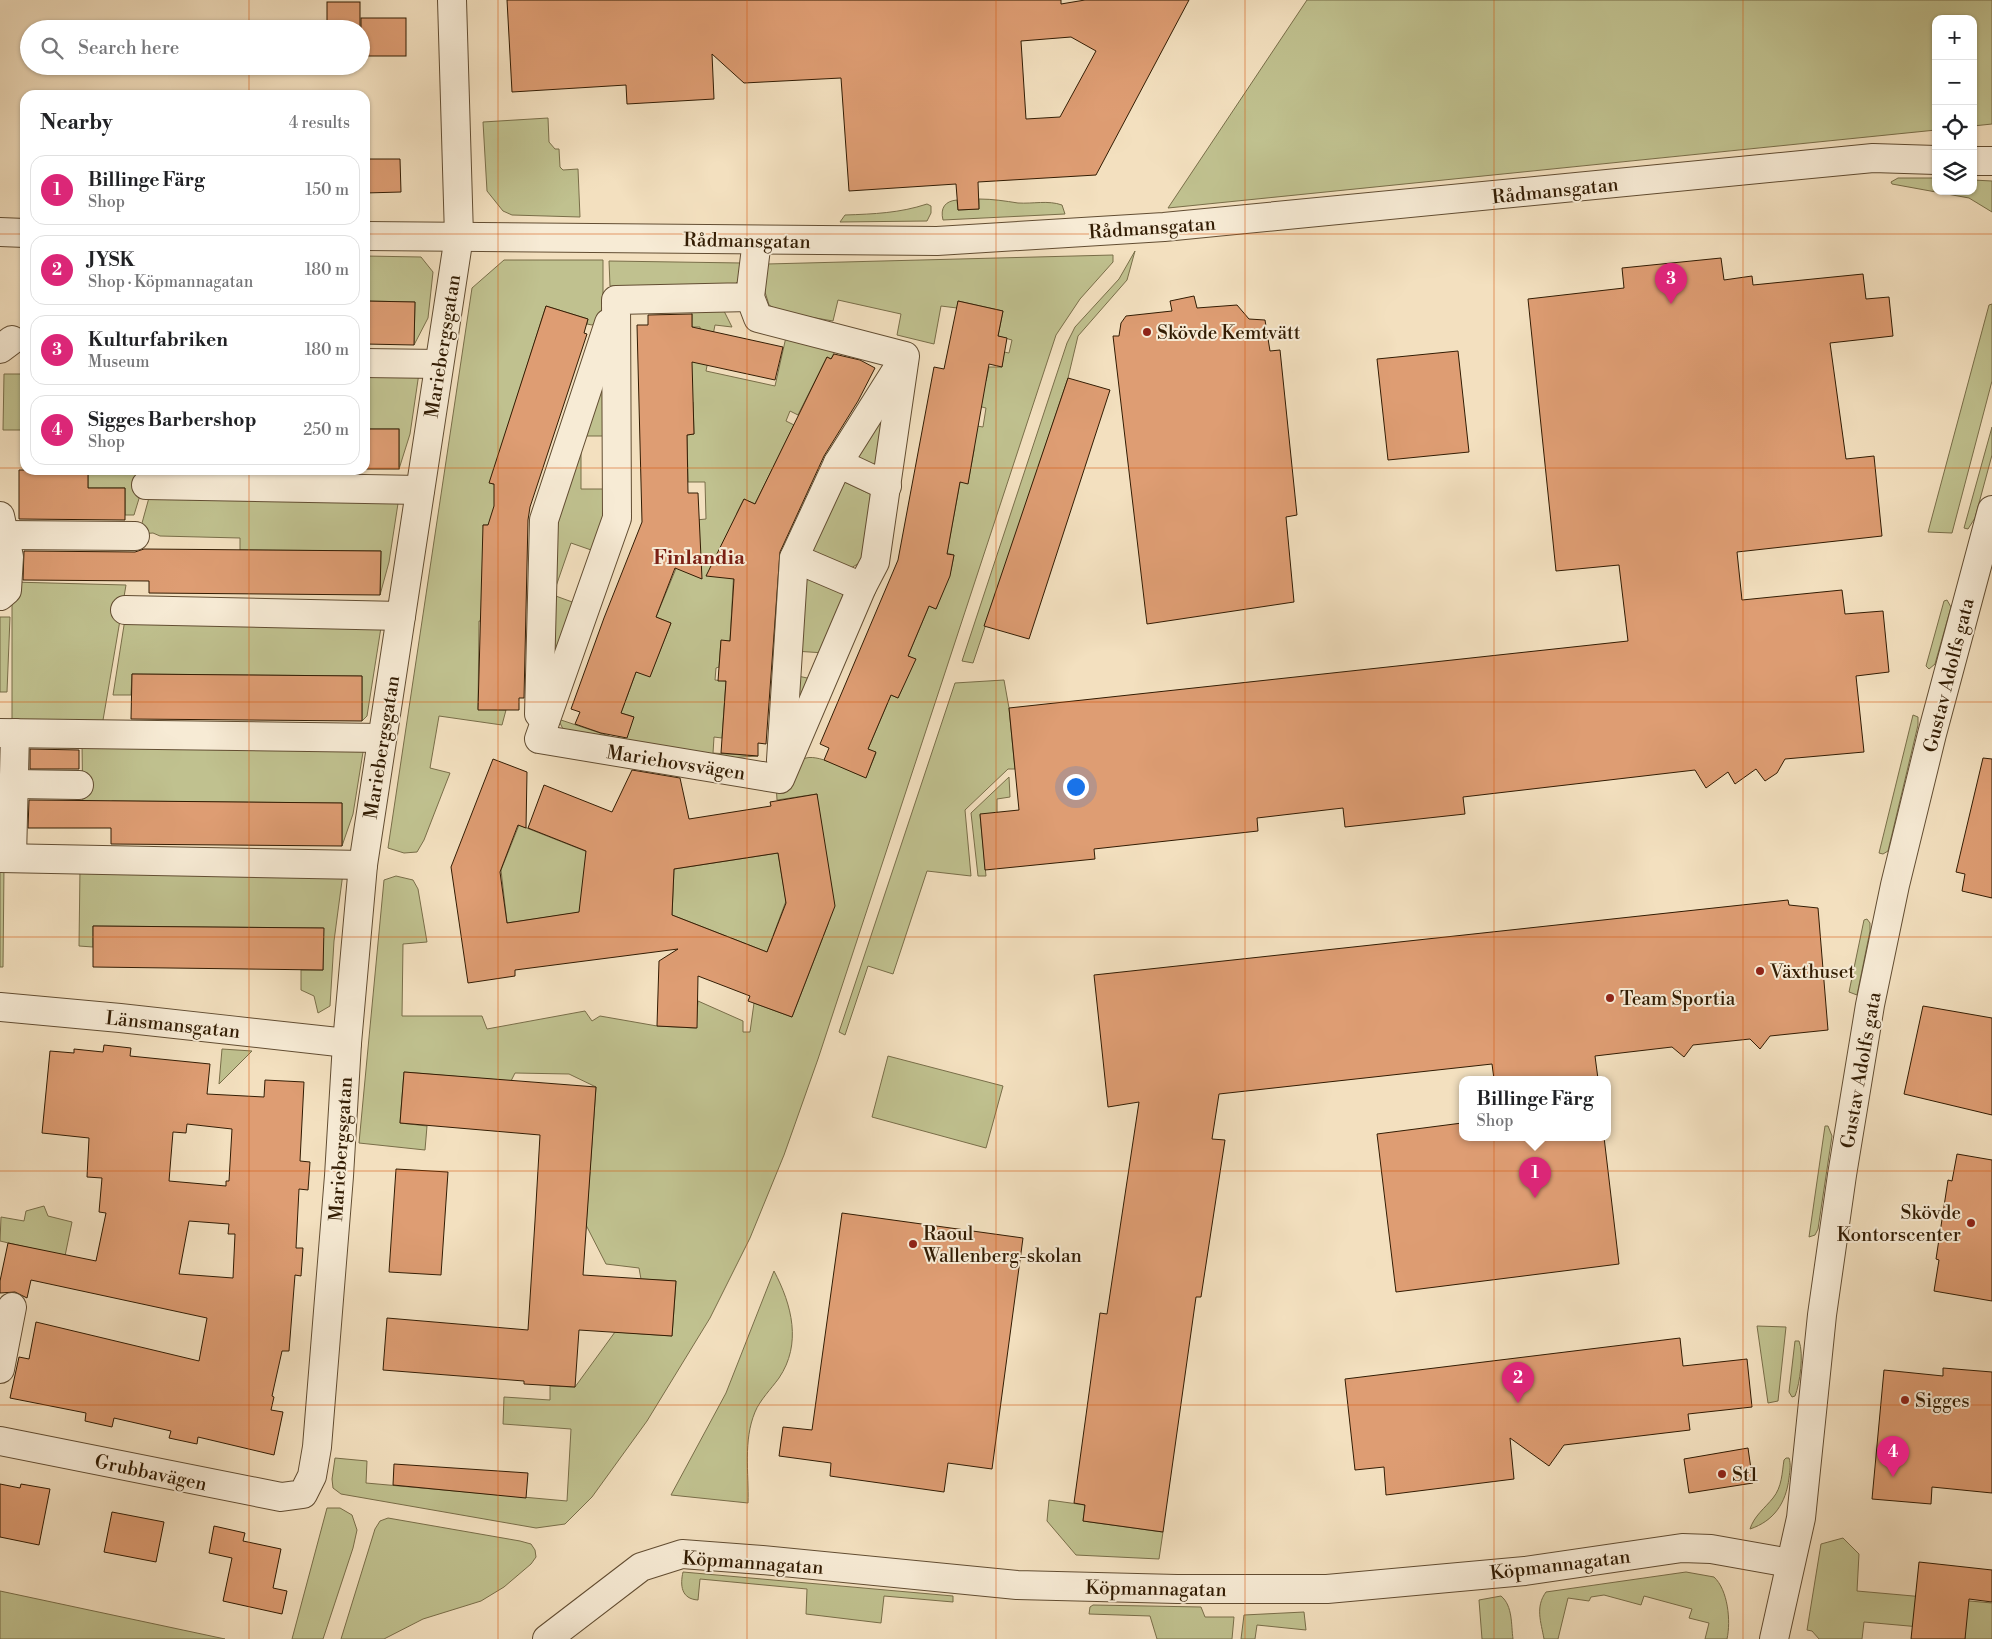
<!DOCTYPE html>
<meta charset="utf-8">
<style>
:root{--surface:#fff;--page:#f2f2f2;--text:#202124;--muted:#757577;--line:#e0e0e0;--accent:#db2777}
body{margin:0;font-family:"Libre Bodoni",serif;background:var(--page);color:var(--text)}
.controls{position:absolute;right:15px;top:15px;display:grid;overflow:hidden;border-radius:10px;box-shadow:0 1px 4px #0004}
.controls button{width:45px;height:45px;display:grid;place-items:center;padding:0;border:0;border-bottom:1px solid var(--line);background:var(--surface);color:var(--text);font:25px sans-serif}
.you{position:absolute;left:1075px;top:786px;width:18px;height:18px;margin:-12px;border:4px solid #fff;border-radius:50%;background:#1a73e8;box-shadow:0 0 0 8px #1a73e833}
.badge{display:grid;place-items:center;width:32px;height:32px;border-radius:50%;background:var(--accent);color:#fff;font-size:16px;font-weight:700}
.pin{position:absolute;translate:-50% -41px;filter:drop-shadow(0 1px 2px #0008)}
.pin::after{content:'';position:absolute;top:26px;width:18px;height:15px;background:inherit;clip-path:polygon(0 0,100% 0,50% 100%)}
.popup{position:absolute;left:1459px;top:1076px;width:152px;height:65px;box-sizing:border-box;display:grid;place-content:center;border-radius:10px;background:var(--surface);filter:drop-shadow(0 1px 4px #0005);font-size:16px;white-space:nowrap;color:var(--muted)}
.popup b{font-size:19px;color:var(--text)}
.popup::after{content:'';position:absolute;left:50%;top:100%;margin-left:-10px;border:10px solid transparent;border-top-color:var(--surface)}
.list{margin:0;padding:0;list-style:none}
h2{display:flex;justify-content:space-between;align-items:center;height:65px;margin:0;padding:0 20px;font-size:21px}
h2 small{font-size:16px;font-weight:400;color:var(--muted)}
.list li{display:grid;grid-template-columns:32px 1fr auto;gap:15px;align-items:center;box-sizing:border-box;height:70px;margin:0 10px 10px;padding:0 10px;border:1px solid var(--line);border-radius:15px}
.list b{display:block;font-size:19px;white-space:nowrap}
.list p{margin:0;font-size:16px;white-space:nowrap;color:var(--muted)}
.list em{font-size:16px;font-style:normal;color:var(--muted)}
.icon{flex:none;width:28px;height:28px;fill:none;stroke:currentColor;stroke-width:2;stroke-linecap:round;stroke-linejoin:round}
.map{position:relative;flex:none;width:1992px;height:1639px;overflow:hidden}
.search{position:absolute;background:var(--surface);box-shadow:0 1px 4px #0004;left:20px;top:20px;width:350px;height:55px;display:flex;align-items:center;gap:12px;box-sizing:border-box;padding:0 18px;border-radius:28px;color:var(--muted);font-size:19px}
.panel{position:absolute;background:var(--surface);box-shadow:0 1px 4px #0004;left:20px;top:90px;width:350px;height:385px;border-radius:15px}
.map>svg:first-child{display:block}
.green{fill:#c0c18f;stroke:#796e49}
.building{fill:#de9d73;stroke:#321c03;fill-rule:evenodd}
.lines{fill:none;stroke-linecap:round;stroke-linejoin:round}
.minor-casing{stroke:#624d32;stroke-width:30}
.minor{stroke:#f7ebd5;stroke-width:28}
.grid{fill:none;stroke:#d6530b;stroke-width:1;stroke-opacity:0.55}
.poi-dot{fill:#8f2418;stroke:#f7ebd5;stroke-width:2}
.labels{text-anchor:middle;stroke-width:4;stroke-linejoin:round;paint-order:stroke}
.street-label{font-size:19px;fill:#321c03;stroke:#f7ebd5}
.poi-label{font-size:19px;fill:#321c03;stroke:#f7ebd5;text-anchor:start}
.neighbourhood-label{font-size:20px;font-weight:bold;fill:#7a1f14;stroke:#f7ebd5}
</style>
<div class="map">
<svg width="1992" height="1639" viewBox="0 0 1992 1639">
<rect width="100%" height="100%" fill="#f3e0bf"/>
<filter id="stains"><feTurbulence type="fractalNoise" baseFrequency=".004" numOctaves="4"/><feColorMatrix values="0 0 0 0 .2 0 0 0 0 .09 0 0 0 0 .02 0 0 0 .5 -.17"/></filter>
<radialGradient id="worn" r=".72"><stop offset=".6" stop-color="#630" stop-opacity="0"/><stop offset="1" stop-color="#630" stop-opacity=".3"/></radialGradient>
<!-- green -->
<g class="green">
<path d="M1307 0H1992V124L1973 126V19H1936V130L1168 208Z"/>
<path d="M548 118 549 142 555 149H559L560 167 563 170 578 169 580 217 512 215 503 211 487 191 483 122Z"/>
<path d="M1898 178H1936V191H1973V180L1992 181V212L1969 198 1892 184 1891 182Z"/>
<path d="M979 199C993 199 1005 201 1018 203 1033 204 1048 200 1062 205L1065 214 943 220C940 208 945 201 957 200L958 210 979 209Z"/>
<path d="M927 204 931 206V213L927 221 840 222 845 215C874 214 900 213 927 204Z"/>
<path d="M1135 251 1127 280 1078 336 1068 378 973 663 962 661 1067 343 1075 327 1119 279Z"/>
<path d="M1113 255V262L1080 299 1056 335 818 1059 784 1155 750 1238 710 1318 647 1421 592 1497 565 1524 536 1528 341 1494 333 1488 332 1479 335 1458 367 1461 366 1483 567 1501 571 1429 503 1424 504 1397 550 1400V1386L575 1387 615 1332 672 1336 676 1281 641 1279 639 1268 606 1264 586 1225 596 1087 569 1074 515 1073 511 1081 404 1072 400 1123 427 1126 425 1150 359 1143 384 880 396 876 413 880 418 889 427 942 403 944 402 1016H482L487 1029 585 1011 592 1021 600 1016 657 1026 696 1028 698 1001 743 1021V1032H750L754 1003 792 1017 828 924 817 794 777 800 776 783C785 775 794 761 806 758 821 754 851 773 866 777L876 753 868 749 891 695 898 698 915 659 908 656 929 606 936 609 951 570 954 555 947 553 960 482 968 483 974 450 971 425 983 427 986 408 974 405 979 380 986 381 989 367H1002L1004 352 1009 353 1012 340 998 336 1003 311 958 301 957 308 941 306 934 344 897 335 901 314 838 300 833 321 781 312 769 305 765 292 767 264Z"/>
<path d="M365 256 421 257 433 272 428 318 414 345 415 302 365 301Z"/>
<path d="M504 260H603V313L601 321 592 325 587 324 588 319 546 306 490 483 501 487 494 525H483L494 621H479L478 709 506 710 502 725 439 716 430 768 450 773 424 840 417 852 404 853 388 848 472 288Z"/>
<path d="M609 261 742 263 739 280 733 286H610Z"/>
<path d="M1992 304V381L1952 533 1928 532 1989 305Z"/>
<path d="M692 309H723L732 327 715 325 706 371 775 386 786 337 836 349 831 359 827 357 798 415 790 411 786 421 794 425 755 504 744 499 737 513 730 641H721L719 667 716 668 715 680 726 681 722 738 714 737 713 753 758 756 712 759 563 729 558 719 618 739 622 727 634 717 621 713 636 672 650 676 671 623 656 617 696 520 706 519 705 482H688L687 435 694 434 693 402H686L685 340 700 339V327H692Z"/>
<path d="M606 357V436H581V489H606L607 520 594 551 571 543 553 595 575 603 547 680 549 517Z"/>
<path d="M365 372 419 373 410 434 399 469V429H365Z"/>
<path d="M4 374H25V430H3Z"/>
<path d="M887 395 880 468 851 457Z"/>
<path d="M1992 427V455L1975 518 1968 529 1964 528Z"/>
<path d="M88 470H142L141 492 134 515H125V488H88Z"/>
<path d="M842 481 872 495 876 500 861 562 851 568 807 551Z"/>
<path d="M150 494 399 497 389 562 380 595 381 551 240 550V538L160 536 153 533 139 534Z"/>
<path d="M800 572 839 588 845 595 825 653 794 651Z"/>
<path d="M12 582 126 585 102 726 12 723Z"/>
<path d="M1947 600 1951 607 1935 664 1929 669 1926 666 1944 601Z"/>
<path d="M0 617H10L7 692H0Z"/>
<path d="M125 619 382 621 367 716 362 721V676L132 674 131 695H113Z"/>
<path d="M793 675 812 679 789 735Z"/>
<path d="M1004 680 1009 708 1015 769H1008L965 810 971 876 927 871 893 974 868 966 845 1035 839 1032 955 683Z"/>
<path d="M1913 715 1918 717V725L1888 851 1883 854 1879 853Z"/>
<path d="M82 742 364 746 353 814 342 846V803L112 801 83 820Z"/>
<path d="M1009 777 1010 797 997 799V813L980 815 986 876H978L971 813Z"/>
<path d="M519 825 613 862 609 908 507 923 501 870Z"/>
<path d="M778 853 786 901 767 952 672 915 674 869Z"/>
<path d="M0 867H4L3 967H0Z"/>
<path d="M80 868 343 873 334 941 330 1006 318 1013 314 996 301 990V970H323V928L93 926V947L79 946Z"/>
<path d="M1867 919 1870 923V931L1857 995 1849 992 1864 920Z"/>
<path d="M222 1049 252 1051 219 1084Z"/>
<path d="M888 1056 1003 1086 986 1148 872 1117Z"/>
<path d="M1825 1126H1828L1832 1136 1818 1229 1815 1235 1809 1237Z"/>
<path d="M44 1206 48 1216 72 1222 65 1256 0 1241 1 1217 24 1221 26 1211Z"/>
<path d="M774 1271C792 1305 802 1344 779 1378 771 1389 760 1400 755 1412 743 1441 749 1473 748 1503L671 1495 726 1393Z"/>
<path d="M1757 1326 1786 1327 1778 1401 1768 1403Z"/>
<path d="M1795 1341H1799C1804 1354 1800 1383 1795 1396L1792 1397 1789 1392Z"/>
<path d="M1786 1458H1789C1791 1464 1790 1471 1789 1478 1786 1503 1774 1521 1750 1529 1754 1516 1765 1508 1773 1498 1782 1487 1782 1473 1784 1460Z"/>
<path d="M1049 1500 1085 1505 1083 1521 1163 1532 1159 1559 1076 1555 1047 1521Z"/>
<path d="M327 1508H340L352 1515 357 1530 353 1548 323 1639H292Z"/>
<path d="M388 1518 520 1541 531 1544 535 1550 536 1557 531 1564 504 1587 481 1601 423 1619 384 1639H341L375 1529 380 1521Z"/>
<path d="M1843 1538 1859 1554 1857 1591 1992 1603V1639H1965V1631L1864 1622 1862 1639H1819L1812 1631 1807 1630 1821 1544Z"/>
<path d="M683 1572 953 1596V1602L884 1596 881 1623 806 1614 807 1589 700 1579 698 1600C681 1599 680 1585 683 1572Z"/>
<path d="M1686 1572 1714 1577C1728 1590 1731 1621 1727 1639H1705L1709 1623 1689 1618 1692 1609 1644 1596 1641 1605 1604 1595 1591 1597 1589 1601 1568 1598 1558 1639H1544C1541 1622 1535 1607 1546 1592Z"/>
<path d="M0 1591 225 1639H0Z"/>
<path d="M1501 1596C1513 1606 1511 1625 1513 1639H1482L1479 1600Z"/>
<path d="M1093 1605 1201 1607 1205 1617H1234L1232 1639H1157L1150 1616 1089 1614 1090 1607Z"/>
<path d="M1304 1612 1306 1630 1257 1625 1255 1639H1241L1244 1615Z"/>
</g>
<!-- building -->
<g class="building">
<path d="M507 0H1061V4L1085 0H1189L1096 175 978 182 979 209 958 210 956 184 849 191 841 78 744 83 712 54 714 99 627 104 626 85 512 92ZM1071 37 1096 51 1060 117 1026 119 1021 41Z"/>
<rect x="327" y="2" width="33" height="27"/>
<rect x="361" y="18" width="45" height="38"/>
<path d="M365 159H400L401 192 365 193Z"/>
<path d="M1721 258 1724 280 1752 276 1753 285 1863 274 1866 299 1889 297 1893 336 1830 343 1846 459 1874 456 1882 536 1737 552 1742 600 1842 590 1845 614 1883 611 1889 672 1856 676 1864 752 1785 759 1777 773 1765 781 1756 769 1735 784 1728 772 1706 788 1695 770 1463 797 1465 814 1345 827 1343 808 1257 818 1258 831 1094 849 1095 859 985 870 980 814 1019 810 1009 708 1628 641 1619 565 1556 571 1528 299 1624 288 1622 268Z"/>
<path d="M1194 296 1197 308 1237 305 1249 319 1265 320 1270 351 1280 350 1297 515 1286 517 1294 602 1147 624 1113 336H1119L1121 323 1126 316 1172 311 1170 301Z"/>
<path d="M365 301 415 302 414 345 365 344Z"/>
<path d="M958 301 1003 311 998 336 1007 338 1002 367 989 364 968 484 960 482 947 554 954 555 950 576 936 609 929 606 908 656 916 659 905 683 898 698 891 695 868 749 876 752 866 778 824 760 829 748 820 744 898 560 934 367 944 369Z"/>
<path d="M546 306 588 319 584 333 587 334 530 507 528 520 524 698H519V710H478L483 525H488L494 506V484L489 483Z"/>
<path d="M692 314V327L783 347 775 380 692 362 694 434 687 435 688 493H698L702 579 675 568 656 617 671 623 650 677 636 672 621 713 634 717 627 738 601 733 575 724 580 712 571 709 604 618 642 522 637 325H648V315Z"/>
<path d="M1458 351 1469 452 1388 460 1377 359Z"/>
<path d="M834 354 860 360 875 368 858 401 824 456 780 552 766 744 758 743V756L721 753 726 681H718L721 640 730 641 734 579 706 576 744 499 755 504 827 357 831 359Z"/>
<path d="M1068 378 1110 390 1029 639 984 626Z"/>
<rect x="365" y="429" width="34" height="40"/>
<path d="M19 470H88V488H125V520L19 519Z"/>
<path d="M144 549 381 551 380 595 149 593V581L23 580 24 551 135 552Z"/>
<path d="M132 674 362 676V721L131 719Z"/>
<path d="M30 749 79 750V769H30Z"/>
<path d="M1983 758 1992 759V898L1962 891 1965 874 1956 872Z"/>
<path d="M493 759 527 772 526 828 518 825 500 872 507 923 579 912 586 851 528 828 544 785 612 812 632 770 680 778 689 819 771 806 770 802 817 794 835 906 792 1017 748 1001 750 996 698 976 697 1028 657 1026 659 961 678 949 515 970V976L468 983 451 867ZM778 853 786 903 767 952 672 915 674 869Z"/>
<path d="M29 800 342 803V846L111 844V828H28Z"/>
<path d="M1788 900 1789 905 1818 908 1828 1030 1770 1036 1760 1049 1750 1039 1693 1045 1684 1057 1672 1047 1595 1056 1598 1079H1494L1492 1064 1219 1094 1212 1139 1225 1140 1201 1297H1196L1163 1532 1083 1521 1085 1505 1074 1503 1100 1313 1107 1314 1139 1102 1108 1107 1094 975Z"/>
<path d="M93 926 324 928 323 970 93 967Z"/>
<path d="M1923 1006 1992 1018V1115L1904 1094Z"/>
<path d="M104 1045 131 1048 130 1056 210 1064 207 1094 264 1097 265 1080 304 1082 300 1161 310 1162 308 1190 299 1189 296 1248H303L301 1276 295 1275 289 1351H282L272 1396 274 1397 271 1410 283 1412 274 1455 198 1437 197 1444 169 1438 171 1431 114 1418 112 1427 85 1421 86 1413 10 1398 19 1357 29 1359 36 1322 199 1361 207 1318 31 1280 27 1298 15 1292 0 1293V1281L8 1243 96 1261 106 1213 99 1212 102 1178 87 1177 89 1138 42 1133 50 1051 74 1053V1049L103 1052ZM187 1124 232 1129 229 1181H226V1186L169 1181 173 1132 186 1133ZM189 1221 229 1224 228 1234H235L233 1278 179 1274Z"/>
<path d="M404 1072 596 1087 583 1275 676 1281 672 1336 579 1330 575 1387 524 1384V1381L383 1370 387 1318 528 1330 535 1221 540 1135 400 1123Z"/>
<path d="M1462 1123V1137H1604L1619 1264 1396 1292 1377 1134Z"/>
<path d="M1957 1154 1992 1160V1301L1934 1291 1939 1260 1936 1259 1948 1180 1952 1181Z"/>
<path d="M396 1169 448 1172 441 1275 389 1272Z"/>
<path d="M842 1213 1023 1238 992 1469 948 1463 944 1492 830 1476 831 1463 779 1456 783 1427 812 1430Z"/>
<path d="M1680 1338 1683 1366 1747 1359 1752 1407 1688 1414 1690 1430 1564 1445 1549 1466 1510 1438 1514 1479 1386 1495 1384 1467 1355 1470 1345 1379Z"/>
<path d="M1943 1368 1992 1372V1493L1932 1487 1931 1504 1872 1499 1884 1370 1943 1376Z"/>
<path d="M1748 1448 1753 1483 1689 1493 1684 1459Z"/>
<path d="M394 1464 528 1473 526 1498 393 1485Z"/>
<path d="M0 1484 20 1488 21 1484 50 1489 39 1545 0 1537Z"/>
<path d="M112 1512 164 1522 156 1562 104 1552Z"/>
<path d="M214 1526 245 1533 243 1541 281 1549 273 1588 287 1591 282 1614 223 1601 232 1558 209 1553Z"/>
<path d="M1919 1562 1992 1570V1602L1969 1599 1965 1639H1911Z"/>
</g>
<g class="lines">
<!-- minor casing -->
<g class="minor-casing">
<g id="minor">
<path d="M1973 161H1992"/>
<path d="M0 232 25 233"/>
<path d="M365 236 937 241 1164 227 1873 158 1936 160"/>
<path d="M750 297 616 300 617 518 539 739 780 779 862 587 875 562 905 356 758 318 750 297 757 240"/>
<path d="M0 349 12 340"/>
<path d="M365 363 439 364"/>
<path d="M838 463 887 486"/>
<path d="M146 485 420 490"/>
<path d="M0 516 9 557 7 590 0 596"/>
<path d="M4 535 135 536"/>
<path d="M794 558 862 587"/>
<path d="M125 610 401 616"/>
<path d="M539 714 544 520 609 323"/>
<path d="M0 733 381 738"/>
<path d="M781 760 794 558 838 463 901 363"/>
<path d="M14 784 79 785"/>
<path d="M0 858 363 865"/>
<path d="M12 858 15 733"/>
<path d="M0 1007 120 1018 347 1043"/>
<path d="M0 1369 12 1307"/>
<path d="M0 1441 281 1497 303 1494 312 1476 317 1447 339 1176 347 1043 363 865 459 236 452 0"/>
<path d="M547 1639 641 1567 682 1554 762 1560 1017 1585 1177 1589H1327L1525 1571 1682 1548 1711 1549 1790 1563"/>
<path d="M1774 1639 1801 1518 1822 1315 1842 1175 1870 1005 1895 885 1932 734 1992 510"/>
</g>
</g>
<!-- minor -->
<use href="#minor" class="minor"/>
</g>
<!-- grid -->
<path class="grid" d="M249 0V29M498 0V1639M747 0V1639M996 0V1639M1245 0V1639M1494 0V1639M1743 0V1639M249 66V95M0 234H25M365 234H1992M0 468H25M365 468H1992M249 470V1639M0 702H1992M0 937H1992M0 1171H1992M0 1405H1992"/>
<!-- markers -->
<g class="poi-dot">
<circle cx="1147" cy="332" r="5"/>
<circle cx="1760" cy="971" r="5"/>
<circle cx="1610" cy="998" r="5"/>
<circle cx="1971" cy="1223" r="5"/>
<circle cx="913" cy="1244" r="5"/>
<circle cx="1905" cy="1400" r="5"/>
<circle cx="1722" cy="1474" r="5"/>
</g>
<g class="labels">
<!-- street labels -->
<g class="street-label">
<text transform="translate(1555 190) rotate(-6)" y="7">Rådmansgatan</text>
<text transform="translate(1152 227) rotate(-4)" y="7">Rådmansgatan</text>
<text transform="translate(747 240) rotate(1)" y="7">Rådmansgatan</text>
<text transform="translate(442 346) rotate(-81)" y="7">Mariebergsgatan</text>
<text transform="translate(1948 675) rotate(-76)" y="7">Gustav Adolfs gata</text>
<text transform="translate(381 747) rotate(-81)" y="7">Mariebergsgatan</text>
<text transform="translate(676 762) rotate(9)" y="7">Mariehovsvägen</text>
<text transform="translate(173 1024) rotate(6)" y="7">Länsmansgatan</text>
<text transform="translate(1860 1070) rotate(-80)" y="7">Gustav Adolfs gata</text>
<text transform="translate(340 1149) rotate(-86)" y="7">Mariebergsgatan</text>
<text transform="translate(151 1472) rotate(12)" y="7">Grubbavägen</text>
<text transform="translate(753 1562) rotate(4)" y="7">Köpmannagatan</text>
<text transform="translate(1560 1564) rotate(-7)" y="7">Köpmannagatan</text>
<text transform="translate(1156 1588) rotate(1)" y="7">Köpmannagatan</text>
</g>
<!-- poi labels -->
<g class="poi-label">
<text x="1157" y="339">Skövde Kemtvätt</text>
<text x="1770" y="978">Växthuset</text>
<text x="1620" y="1005">Team Sportia</text>
<text x="1961" y="1219" text-anchor="end">Skövde<tspan x="1961" dy="22">Kontorscenter</tspan></text>
<text x="923" y="1240">Raoul<tspan x="923" dy="22">Wallenberg-skolan</tspan></text>
<text x="1915" y="1407">Sigges</text>
<text x="1732" y="1481">St1</text>
</g>
<!-- neighbourhood labels -->
<g class="neighbourhood-label">
<text x="699" y="564">Finlandia</text>
</g>
</g>
<rect width="100%" height="100%" filter="url(#stains)"/>
<rect width="100%" height="100%" fill="url(#worn)"/>
</svg>
<div class="controls">
<button>+</button>
<button>−</button>
<button><svg class="icon" aria-label="locate" viewBox="0 0 24 24"><circle cx="12" cy="12" r="6"/><path d="M12 2v4M12 18v4M2 12h4M18 12h4"/></svg></button>
<button><svg class="icon" aria-label="layers" viewBox="0 0 24 24"><path d="M12 4l9 5-9 5-9-5zM3 14l9 5 9-5"/></svg></button>
</div>
<div class="you"></div>
<div class="pin badge" style="left:1535px;top:1198px">1</div>
<div class="popup"><b>Billinge Färg</b>Shop</div>
<div class="pin badge" style="left:1518px;top:1403px">2</div>
<div class="pin badge" style="left:1671px;top:304px">3</div>
<div class="pin badge" style="left:1893px;top:1477px">4</div>
<div class="search"><svg class="icon" aria-label="search" viewBox="0 0 24 24"><circle cx="10" cy="10" r="6"/><path d="M15 15l6 6"/></svg>Search here</div>
<section class="panel">
<h2>Nearby<small>4 results</small></h2>
<ul class="list">
<li><span class="badge">1</span><div><b>Billinge Färg</b><p>Shop</p></div><em>150 m</em></li>
<li><span class="badge">2</span><div><b>JYSK</b><p>Shop · Köpmannagatan</p></div><em>180 m</em></li>
<li><span class="badge">3</span><div><b>Kulturfabriken</b><p>Museum</p></div><em>180 m</em></li>
<li><span class="badge">4</span><div><b>Sigges Barbershop</b><p>Shop</p></div><em>250 m</em></li>
</ul>
</section>
</div>
